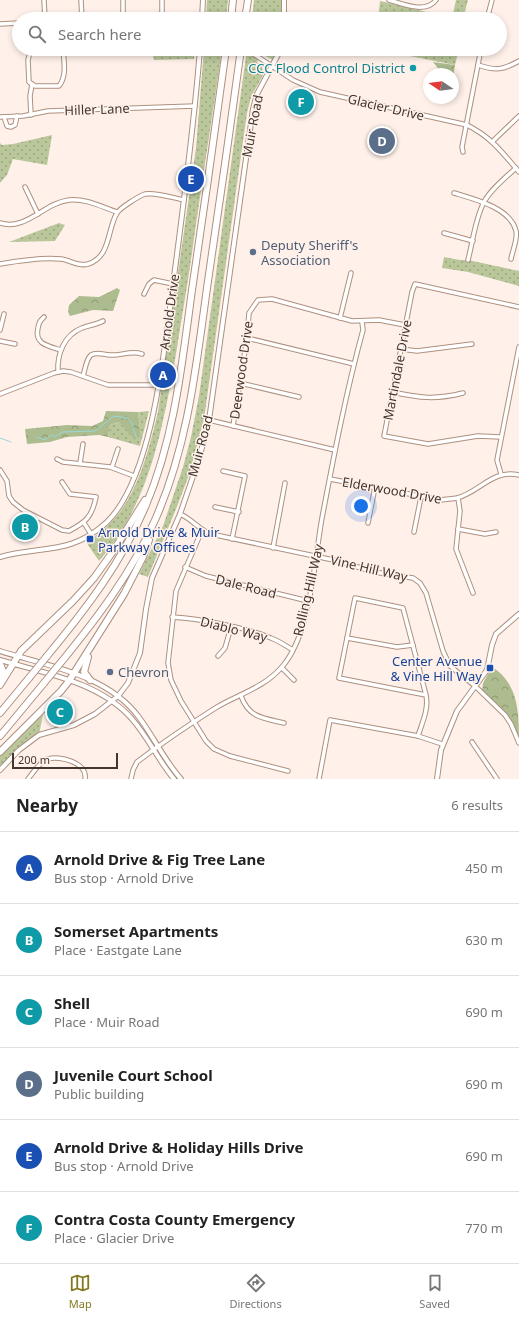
<!DOCTYPE html>
<meta charset="utf-8">
<style>
:root{--surface:#fff;--page:#f2f2f2;--text:#222;--muted:#767676;--line:#e0e0e0;--accent:#84791f}
body{margin:0;font-family:"Noto Sans",sans-serif;background:var(--page);color:var(--text)}
.compass{position:absolute;left:423px;top:68px;width:36px;height:36px;border-radius:50%;background:var(--surface);box-shadow:0 2px 6px #0003;rotate:283deg}
.scale{position:absolute;left:12px;bottom:10px;width:106px;box-sizing:border-box;padding-left:4px;border:2px solid #42362f;border-top:0;font-size:11px;line-height:14px;white-space:nowrap;color:#42362f;-webkit-text-stroke:3px #fff1ea;paint-order:stroke}
.you{position:absolute;left:361px;top:506px;width:14px;height:14px;margin:-10px;border:3px solid #fff;border-radius:50%;background:#1a73e8;box-shadow:0 0 0 6px #1a73e833}
.badge{display:grid;place-items:center;width:26px;height:26px;border-radius:50%;background:var(--accent);color:#fff;font-size:13px;font-weight:700}
.pin{position:absolute;translate:-50% -50%;border:2px solid #fff;box-shadow:0 1px 4px #0006}
.list{margin:0;padding:0;list-style:none}
h2{display:flex;justify-content:space-between;align-items:center;height:52px;margin:0;padding:0 16px;font-size:17px}
h2 small{font-size:13px;font-weight:400;color:var(--muted)}
.list li{display:grid;grid-template-columns:26px 1fr auto;gap:12px;align-items:center;box-sizing:border-box;height:72px;padding:0 16px;border-top:1px solid var(--line)}
.list b{display:block;font-size:15px;white-space:nowrap}
.list p{margin:0;font-size:13px;white-space:nowrap;color:var(--muted)}
.list em{font-size:13px;font-style:normal;color:var(--muted)}
.icon{flex:none;width:22px;height:22px;fill:none;stroke:currentColor;stroke-width:2;stroke-linecap:round;stroke-linejoin:round}
.map{position:relative;flex:none;width:519px;height:779px;overflow:hidden}
.search{position:absolute;background:var(--surface);box-shadow:0 2px 6px #0003;left:12px;right:12px;top:12px;height:44px;display:flex;align-items:center;gap:10px;box-sizing:border-box;padding:0 14px;border-radius:22px;color:var(--muted);font-size:15px}
.sheet{height:484px;background:var(--surface)}
nav{display:flex;justify-content:space-around;align-items:center;box-sizing:border-box;height:56px;border-top:1px solid var(--line);background:var(--surface);font-size:11px;color:var(--muted)}
nav a{display:grid;justify-items:center;gap:2px}
nav .on{color:var(--accent)}
.map>svg:first-child{display:block}
.grass{fill:url(#grass-dots)}
.forest{fill:url(#forest-crowns)}
.lines{fill:none;stroke-linecap:round;stroke-linejoin:round}
.stream{stroke:#99d8d9;stroke-width:1}
.minor-casing{stroke:#ae907f;stroke-width:5.5}
.tertiary-casing{stroke:#ae907f;stroke-width:6}
.motorway-casing{stroke:#ae907f;stroke-width:8}
.minor{stroke:#fff;stroke-width:3.5}
.tertiary{stroke:#fff;stroke-width:4}
.motorway{stroke:#fff;stroke-width:6}
.motorway-bridge-casing{stroke:#ae907f;stroke-width:8;stroke-linecap:butt}
.motorway-bridge{stroke:#fff;stroke-width:6}
.culture-dot{fill:#0f9aa8;stroke:#fff1ea;stroke-width:1.5}
.service-dot{fill:#5c6f8a;stroke:#fff1ea;stroke-width:1.5}
.transit-dot{fill:#1a4fb4;stroke:#fff1ea;stroke-width:1.5}
.labels{text-anchor:middle;stroke-width:3;stroke-linejoin:round;paint-order:stroke}
.culture-label{font-size:13px;fill:#0d838f;stroke:#fff1ea;text-anchor:end}
.street-label{font-size:13px;fill:#42362f;stroke:#fff1ea}
.service-label{font-size:13px;fill:#4e5e75;stroke:#fff1ea;text-anchor:start}
.transit-label{font-size:13px;fill:#164399;stroke:#fff1ea;text-anchor:start}
</style>
<div class="map">
<svg width="519" height="779" viewBox="0 0 519 779">
<defs>
<pattern id="grass-dots" width="8" height="8" patternUnits="userSpaceOnUse"><rect width="8" height="8" fill="#b9c79b"/><path d="M2 2h.1M6 6h.1" fill="none" stroke="#98a27f" stroke-width="1.8" stroke-linecap="round"/></pattern>
<pattern id="forest-crowns" width="20" height="18" patternUnits="userSpaceOnUse"><rect width="20" height="18" fill="#adbc8f"/><path d="M2 6a3 3 0 1 1 6 0M12 15a3 3 0 1 1 6 0" fill="none" stroke="#8e9a75"/></pattern>
</defs>
<rect width="100%" height="100%" fill="#fff1ea"/>
<!-- grass -->
<g class="grass">
<path d="M207 0H228L226 19H206Z"/>
<path d="M254 0H284V13L281 14V19H252Z"/>
<path d="M456 0H468L463 19H378L380 1 452 18Z"/>
<path d="M152 49H195L194 59 154 60Z"/>
<path d="M204 49H222C213 112 203 175 194 238 189 277 182 315 176 354 163 426 150 504 99 561L86 542C133 516 146 461 158 412L196 148Z"/>
<path d="M247 49H277L273 60 261 54 257 62 262 65 263 75 251 97 247 113 204 419 190 472 178 504 148 577 139 574 163 526 183 467 191 437 199 396Z"/>
<path d="M375 49H459L455 65Z"/>
<path d="M52 135 47 165 13 159 7 175 0 183V143L2 145 13 144Z"/>
<path d="M59 223 65 225 55 241 9 242Z"/>
<path d="M444 257 460 260H468L519 271V286L468 272 442 268Z"/>
<path d="M149 411 140 446 108 437 110 425 120 422 124 427 141 436 138 412Z"/>
<path d="M44 709 39 735 28 743 0 770V752Z"/>
</g>
<!-- forest -->
<g class="forest">
<path d="M433 62 455 65 453 77V74H436L438 68Z"/>
<path d="M117 288 120 290 113 311 93 310 70 316 68 312 69 305 79 296 99 297Z"/>
<path d="M106 411 138 412 141 436 135 440 119 422 110 425 108 437 99 435 67 437 50 442 27 444 25 429 67 425 92 426 103 421Z"/>
<path d="M492 667C519 684 519 713 519 743L511 724 482 692 483 683Z"/>
</g>
<g class="lines">
<!-- stream -->
<g class="stream">
<path d="M37 437 45 440 51 435 55 437 62 432 95 431 114 416 127 418 132 423 133 429 137 438"/>
<path d="M0 438 11 442"/>
</g>
<!-- minor casing -->
<g class="minor-casing">
<g id="minor">
<path d="M44 0 45 19"/>
<path d="M81 0 82 19"/>
<path d="M123 0V19"/>
<path d="M162 0V17"/>
<path d="M389 0C403 4 426 14 436 0"/>
<path d="M115 19 162 17 190 19"/>
<path d="M487 19 492 0"/>
<path d="M0 24 19 23"/>
<path d="M31 49 28 60 29 82 35 86H59C67 76 64 62 63 49"/>
<path d="M246 49 293 80 320 92 467 125C491 137 502 152 519 172"/>
<path d="M478 65C496 71 503 70 519 61"/>
<path d="M31 115 30 96 32 84"/>
<path d="M0 117 23 116 48 111 195 106"/>
<path d="M4 117 7 126 11 127 15 125 17 116"/>
<path d="M493 141 519 116"/>
<path d="M463 152 462 147 481 49"/>
<path d="M25 187 38 214"/>
<path d="M454 193C474 199 511 208 516 231 518 239 512 252 511 259"/>
<path d="M0 223C26 231 44 203 69 200 85 198 102 207 117 212"/>
<path d="M444 233 473 241"/>
<path d="M468 260C473 241 475 219 484 202 491 189 505 178 516 168"/>
<path d="M0 264C17 261 45 257 61 259 70 260 79 267 88 264 111 257 107 229 117 213 120 208 139 196 145 194 156 192 173 198 184 200"/>
<path d="M144 294 149 284 154 280 173 284"/>
<path d="M44 317C40 321 39 322 38 328 34 344 48 346 61 350"/>
<path d="M340 318 351 273"/>
<path d="M0 330 4 314"/>
<path d="M247 338 354 364"/>
<path d="M0 341 15 344"/>
<path d="M401 349 417 351 472 344"/>
<path d="M58 372C57 354 64 335 82 328 89 325 96 325 103 321"/>
<path d="M83 376C85 370 86 359 91 355 97 351 104 355 110 355 121 356 131 350 142 354"/>
<path d="M240 383 299 397"/>
<path d="M392 392C420 398 435 400 463 393"/>
<path d="M0 394 54 373 63 371 71 372 108 385H158"/>
<path d="M209 420 335 450"/>
<path d="M233 426 247 338 249 313 258 300 272 299 352 321 379 320 405 325"/>
<path d="M501 437 478 436 428 444 384 436 412 292 415 284 519 307"/>
<path d="M57 459 63 462 110 467 134 476"/>
<path d="M80 463 83 444"/>
<path d="M112 467 118 449"/>
<path d="M0 470 7 481 9 496 13 502 23 510 62 530 69 531C86 522 92 517 96 497L70 494 62 482"/>
<path d="M223 471 245 476 232 539"/>
<path d="M501 474 497 460 519 347"/>
<path d="M330 479 441 500C446 499 452 499 457 498 480 492 492 469 519 475"/>
<path d="M458 498 460 511 456 549 473 593"/>
<path d="M215 507 239 512"/>
<path d="M180 514C192 519 198 529 211 534L338 561 374 572 413 578 420 583 426 593 443 651 450 666 475 686 505 715 511 724 519 743"/>
<path d="M84 523 91 534"/>
<path d="M368 523 375 487"/>
<path d="M458 529 485 534 496 532"/>
<path d="M202 530 176 591 168 663 171 680 181 701 206 741 214 749 230 756 288 771"/>
<path d="M414 532 421 497"/>
<path d="M273 548 285 483"/>
<path d="M185 567 206 576 308 601"/>
<path d="M172 617C202 619 244 627 271 638 279 641 286 646 293 650"/>
<path d="M347 638 397 647 413 645"/>
<path d="M218 656 225 648 231 627"/>
<path d="M282 668 294 680"/>
<path d="M241 696C249 718 263 718 284 723"/>
<path d="M418 736C422 723 429 709 426 695L403 608 355 598 339 678 426 695"/>
<path d="M472 742 497 779"/>
<path d="M28 779C33 773 40 761 48 759 60 755 88 763 85 779"/>
<path d="M131 779 133 770 137 762C163 742 190 724 217 707 239 694 263 688 281 668 311 635 314 562 322 518 334 455 346 392 363 330L362 322"/>
<path d="M319 779 330 720 418 736 442 744"/>
</g>
</g>
<!-- tertiary casing -->
<g class="tertiary-casing">
<g id="tertiary">
<path d="M284 0V19"/>
<path d="M202 19 203 0"/>
<path d="M0 557C42 545 70 556 107 522 154 476 165 342 174 277 184 201 194 126 200 49"/>
<path d="M0 651C47 666 106 674 138 716 154 737 164 760 181 779"/>
<path d="M0 660C44 673 100 682 132 719 148 737 158 760 174 779"/>
<path d="M0 770 19 750 39 735 74 725 95 714 118 696 128 683 140 653 146 609 152 578 180 514 199 459 209 420 253 109 257 94 281 49"/>
<path d="M437 779 441 750 457 711 487 670 492 645 496 634 519 614"/>
</g>
</g>
<!-- motorway casing -->
<g class="motorway-casing">
<g id="motorway">
<path d="M231 19 233 0"/>
<path d="M245 19 248 0"/>
<path d="M47 656C86 609 122 562 146 505 175 436 182 363 192 290 204 210 215 129 226 49"/>
<path d="M88 657 84 672 90 680"/>
<path d="M62 661C98 617 132 572 155 520 188 446 196 367 207 288 219 208 230 129 241 49"/>
<path d="M0 664 3 671 1 679"/>
<path d="M0 685 21 651 73 601 94 578 114 550 145 500"/>
<path d="M0 713 29 678"/>
<path d="M0 736 44 683"/>
<path d="M0 752 61 691 69 681 124 594 143 557 149 540"/>
</g>
</g>
<!-- minor -->
<use href="#minor" class="minor"/>
<!-- tertiary -->
<use href="#tertiary" class="tertiary"/>
<!-- motorway -->
<use href="#motorway" class="motorway"/>
<!-- motorway-bridge casing -->
<g class="motorway-bridge-casing">
<g id="motorway-bridge">
<path d="M29 678 47 656"/>
<path d="M44 683 62 661"/>
</g>
</g>
<!-- motorway-bridge -->
<use href="#motorway-bridge" class="motorway-bridge"/>
</g>
<!-- markers -->
<circle class="culture-dot" cx="413" cy="68" r="4"/>
<g class="service-dot">
<circle cx="253" cy="252" r="4"/>
<circle cx="110" cy="672" r="4"/>
</g>
<g class="transit-dot">
<rect x="86" y="535" width="8" height="8" rx="2"/>
<rect x="486" y="664" width="8" height="8" rx="2"/>
</g>
<g class="labels">
<!-- culture labels -->
<g class="culture-label">
<text x="405" y="73">CCC Flood Control District</text>
</g>
<!-- street labels -->
<g class="street-label">
<text transform="translate(386 107) rotate(13)" y="5">Glacier Drive</text>
<text transform="translate(97 109) rotate(-2)" y="5">Hiller Lane</text>
<text transform="translate(252 126) rotate(-79)" y="5">Muir Road</text>
<text transform="translate(169 312) rotate(-82)" y="5">Arnold Drive</text>
<text transform="translate(241 370) rotate(-82)" y="5">Deerwood Drive</text>
<text transform="translate(397 370) rotate(-79)" y="5">Martindale Drive</text>
<text transform="translate(200 446) rotate(-75)" y="5">Muir Road</text>
<text transform="translate(392 490) rotate(10)" y="5">Elderwood Drive</text>
<text transform="translate(369 568) rotate(13)" y="5">Vine Hill Way</text>
<text transform="translate(246 586) rotate(14)" y="5">Dale Road</text>
<text transform="translate(308 590) rotate(-77)" y="5">Rolling Hill Way</text>
<text transform="translate(234 629) rotate(14)" y="5">Diablo Way</text>
</g>
<!-- service labels -->
<g class="service-label">
<text x="261" y="250">Deputy Sheriff's<tspan x="261" dy="15">Association</tspan></text>
<text x="118" y="677">Chevron</text>
</g>
<!-- transit labels -->
<g class="transit-label">
<text x="98" y="537">Arnold Drive &amp; Muir<tspan x="98" dy="15">Parkway Offices</tspan></text>
<text x="482" y="666" text-anchor="end">Center Avenue<tspan x="482" dy="15">&amp; Vine Hill Way</tspan></text>
</g>
</g>
</svg>
<svg class="compass" viewBox="-18 -18 36 36"><path d="M0-13l5 13h-10z" fill="#e53935"/><path d="M0 13l5-13h-10z" fill="#767676"/></svg>
<div class="scale">200 m</div>
<div class="you"></div>
<div class="pin badge" style="left:163px;top:375px;background:#1a4fb4">A</div>
<div class="pin badge" style="left:25px;top:527px;background:#0f9aa8">B</div>
<div class="pin badge" style="left:60px;top:712px;background:#0f9aa8">C</div>
<div class="pin badge" style="left:382px;top:141px;background:#5c6f8a">D</div>
<div class="pin badge" style="left:191px;top:179px;background:#1a4fb4">E</div>
<div class="pin badge" style="left:301px;top:102px;background:#0f9aa8">F</div>
<div class="search"><svg class="icon" aria-label="search" viewBox="0 0 24 24"><circle cx="10" cy="10" r="6"/><path d="M15 15l6 6"/></svg>Search here</div>
</div>
<section class="sheet">
<h2>Nearby<small>6 results</small></h2>
<ul class="list">
<li><span class="badge" style="background:#1a4fb4">A</span><div><b>Arnold Drive &amp; Fig Tree Lane</b><p>Bus stop · Arnold Drive</p></div><em>450 m</em></li>
<li><span class="badge" style="background:#0f9aa8">B</span><div><b>Somerset Apartments</b><p>Place · Eastgate Lane</p></div><em>630 m</em></li>
<li><span class="badge" style="background:#0f9aa8">C</span><div><b>Shell</b><p>Place · Muir Road</p></div><em>690 m</em></li>
<li><span class="badge" style="background:#5c6f8a">D</span><div><b>Juvenile Court School</b><p>Public building</p></div><em>690 m</em></li>
<li><span class="badge" style="background:#1a4fb4">E</span><div><b>Arnold Drive &amp; Holiday Hills Drive</b><p>Bus stop · Arnold Drive</p></div><em>690 m</em></li>
<li><span class="badge" style="background:#0f9aa8">F</span><div><b>Contra Costa County Emergency</b><p>Place · Glacier Drive</p></div><em>770 m</em></li>
</ul>
</section>
<nav>
<a class="on"><svg class="icon" aria-label="map" viewBox="0 0 24 24"><path d="M3 6l6-2 6 2 6-2v14l-6 2-6-2-6 2zM9 4v14M15 6v14"/></svg>Map</a>
<a><svg class="icon" aria-label="directions" viewBox="0 0 24 24"><path d="M12 3l9 9-9 9-9-9zM9 14v-3h6M13 9l2 2-2 2"/></svg>Directions</a>
<a><svg class="icon" aria-label="saved" viewBox="0 0 24 24"><path d="M7 4h10v16l-5-4-5 4z"/></svg>Saved</a>
</nav>
